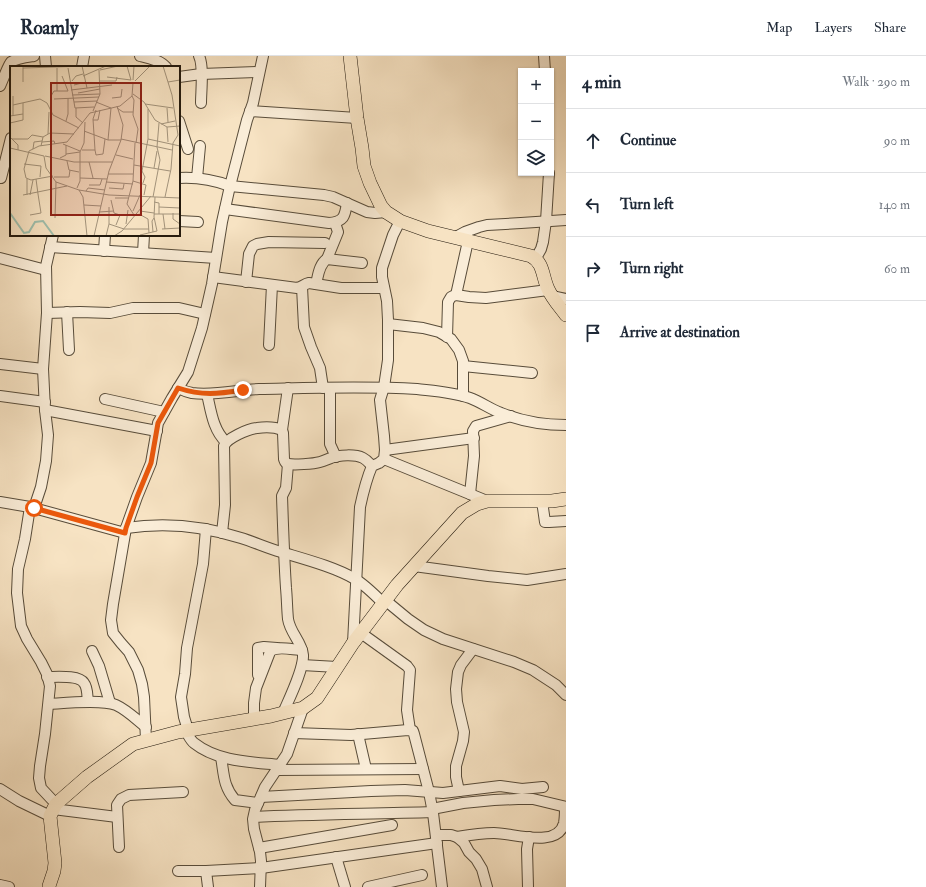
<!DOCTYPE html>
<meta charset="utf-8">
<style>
:root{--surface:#fff;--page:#f2f2f3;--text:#1f2937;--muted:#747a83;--line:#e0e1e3}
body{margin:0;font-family:"IM FELL Double Pica",serif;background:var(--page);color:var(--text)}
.controls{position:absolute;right:12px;top:12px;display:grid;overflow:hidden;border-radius:0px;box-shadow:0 1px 3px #0004}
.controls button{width:36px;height:36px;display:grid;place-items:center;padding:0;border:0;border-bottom:1px solid var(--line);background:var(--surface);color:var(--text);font:20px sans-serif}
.stop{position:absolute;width:12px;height:12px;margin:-9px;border:3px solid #ea580c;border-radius:50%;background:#fff}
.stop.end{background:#ea580c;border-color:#fff;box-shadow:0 1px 4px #0008}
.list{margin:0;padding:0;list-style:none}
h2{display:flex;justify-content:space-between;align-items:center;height:52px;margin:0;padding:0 16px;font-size:17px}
h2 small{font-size:13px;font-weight:400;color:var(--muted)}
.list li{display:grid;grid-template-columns:26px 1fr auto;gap:12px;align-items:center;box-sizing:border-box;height:64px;padding:0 16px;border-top:1px solid var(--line)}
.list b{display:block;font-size:15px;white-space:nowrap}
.list em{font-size:13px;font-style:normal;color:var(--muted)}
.icon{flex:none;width:22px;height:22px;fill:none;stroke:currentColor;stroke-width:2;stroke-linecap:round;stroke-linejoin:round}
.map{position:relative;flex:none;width:566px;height:831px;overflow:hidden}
header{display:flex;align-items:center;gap:24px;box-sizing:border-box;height:56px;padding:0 20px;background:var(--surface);border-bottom:1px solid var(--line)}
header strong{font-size:19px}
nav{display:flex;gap:22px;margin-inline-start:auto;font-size:14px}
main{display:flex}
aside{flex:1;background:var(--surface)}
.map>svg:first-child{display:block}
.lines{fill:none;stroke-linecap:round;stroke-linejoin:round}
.minor-casing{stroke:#584c3a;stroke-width:12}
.major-casing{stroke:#23190d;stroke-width:14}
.minor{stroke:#faedd8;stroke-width:10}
.major{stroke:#f7e3c3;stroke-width:13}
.route{stroke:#ea580c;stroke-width:5}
.inset-river{fill:none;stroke:#9ebfad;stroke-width:2}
.inset-road{fill:none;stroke:#a2927a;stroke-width:1}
.view{fill:#8f2418;fill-opacity:0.15;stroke:#8f2418;stroke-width:2}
.inset-edge{fill:none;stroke:#23190d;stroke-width:2}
</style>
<header>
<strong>Roamly</strong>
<nav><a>Map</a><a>Layers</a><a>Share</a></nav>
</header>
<main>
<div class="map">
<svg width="566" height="831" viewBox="0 0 566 831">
<rect width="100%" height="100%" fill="#f7e3c3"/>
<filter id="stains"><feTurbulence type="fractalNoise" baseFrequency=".005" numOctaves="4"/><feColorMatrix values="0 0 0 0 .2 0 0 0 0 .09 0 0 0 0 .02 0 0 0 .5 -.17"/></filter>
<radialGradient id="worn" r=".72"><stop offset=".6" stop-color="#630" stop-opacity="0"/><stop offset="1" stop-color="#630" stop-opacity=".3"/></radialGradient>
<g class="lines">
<!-- minor casing -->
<g class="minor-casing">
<g id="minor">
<path d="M45 0 46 11"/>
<path d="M140 0C149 2 160 4 166 11"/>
<path d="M199 0C204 10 201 35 201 47"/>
<path d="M544 0 545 15"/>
<path d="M82 11 84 0"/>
<path d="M179 21 201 18 259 16"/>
<path d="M0 30C3 24 8 9 11 6 17 2 27 1 34 0"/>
<path d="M250 55 357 62"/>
<path d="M179 65 188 93"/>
<path d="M1 122 11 82"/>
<path d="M179 122C196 121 214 124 230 130L324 139 333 141 367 156 375 157 386 156"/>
<path d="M197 122 200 90"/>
<path d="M225 153 329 167C344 166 345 160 347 147"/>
<path d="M179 165 198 166"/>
<path d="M454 182 465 176 479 171 487 169 521 167 566 164"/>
<path d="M50 191 216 202"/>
<path d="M104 195 105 179"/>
<path d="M143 197 144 179"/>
<path d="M0 202 46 214"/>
<path d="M536 202 541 193 543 186 546 165 549 117"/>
<path d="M327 203 338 176 335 167"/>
<path d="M213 221 297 232C302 231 304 228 309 227L341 232H384"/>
<path d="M246 226 249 198 253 190 257 188 269 186 325 187"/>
<path d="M316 228C318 220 319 208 327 203L362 207"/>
<path d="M302 231 304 271 311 291 320 312 323 332"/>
<path d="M456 239 468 185"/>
<path d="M552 240 566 243"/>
<path d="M67 256 69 294"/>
<path d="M47 257 80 256 110 257 133 252H179L205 258"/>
<path d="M388 268 423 272 439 276 451 283 459 294 463 305V340"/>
<path d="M447 281 448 246 451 241 453 240 456 239 469 241 486 242 548 234"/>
<path d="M269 289 272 229"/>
<path d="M0 308 43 313"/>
<path d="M463 310 532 317"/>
<path d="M178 332C182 334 187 336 192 337 214 340 237 334 259 333 311 332 364 330 417 333 435 335 453 336 470 342 481 346 490 353 501 357 521 365 544 369 566 369"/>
<path d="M330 332V388L336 401"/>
<path d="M207 338C211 355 213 374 226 386"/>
<path d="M0 340 45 346"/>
<path d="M105 343 164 356"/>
<path d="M45 354 157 375"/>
<path d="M282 374 288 332"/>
<path d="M385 394 474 382"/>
<path d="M384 403 487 445"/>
<path d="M470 438 474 400 473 375 476 370 511 360"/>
<path d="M542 445 545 466H549L566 465"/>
<path d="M0 446 30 451 125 477"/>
<path d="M30 451 25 483 18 513 17 537 21 570 27 583 41 606 47 618 50 630 45 678 40 710 39 722 41 732 56 748"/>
<path d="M34 452 41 431 46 405 48 379 45 354 43 313 47 257 46 210 53 179"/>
<path d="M126 472C164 466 204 470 241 482 254 486 267 492 281 496 304 503 335 511 355 523 365 529 375 539 383 547"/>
<path d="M222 477 225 449 224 390C227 382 248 373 257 372 264 371 275 371 282 374L283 377 284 403C285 406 285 407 288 408 294 409 313 408 320 406 324 405 328 403 331 402 339 399 355 398 363 402 367 404 369 407 372 410"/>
<path d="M414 510 488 520 527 524 566 518"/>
<path d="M385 544 408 563 424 574 443 583 514 606 533 614 556 629 566 639"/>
<path d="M361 577 407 610 410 614 407 654 410 674"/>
<path d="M353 587 360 451C363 437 366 424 372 410L379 407 384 403 385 394 384 380 380 344 384 331 388 304V264L387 245 382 221V212L393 179 400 165"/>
<path d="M92 595 99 610 110 647"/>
<path d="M302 609 337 611"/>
<path d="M258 619V592L264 591 277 592"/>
<path d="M47 621C57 621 79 619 84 627 88 632 87 640 88 646"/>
<path d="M49 648C65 647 102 643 116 649 127 654 137 664 146 671"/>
<path d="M283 657C289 643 304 613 303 599 302 586 290 577 288 563 287 553 287 542 286 532 284 501 283 471 282 440L286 432 288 408"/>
<path d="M254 663V647L256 632 270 596C276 589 293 594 302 594"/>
<path d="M185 674C188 678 190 684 194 687 218 706 251 706 280 709"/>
<path d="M188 674 184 661 181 641 185 618 187 592 203 508 206 473"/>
<path d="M294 677 351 679 408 674 413 675 414 678 429 736 433 757 442 831"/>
<path d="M358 678 366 713"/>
<path d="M146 684 144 641 142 628 138 614 129 596 121 587 113 577 111 564 113 548 126 472 137 441 151 407 158 367 172 342 188 316 202 272 212 228 222 166 230 130 247 64 253 47 263 0"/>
<path d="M221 701C224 718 223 730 235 744L258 747"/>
<path d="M277 714 423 713"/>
<path d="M0 733 19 745 50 760"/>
<path d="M459 735 456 721V710L463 685 464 676 457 646 456 633 458 616 461 609 473 593"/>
<path d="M261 741 371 735 405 734 443 737 500 730 522 733 543 731"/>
<path d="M53 753 117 761"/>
<path d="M432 753 463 747 494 744 518 743H533L566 751"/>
<path d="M254 761C313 758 373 758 433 756"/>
<path d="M436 779H451L457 781 464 787 469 796 476 803 482 813 487 831"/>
<path d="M457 781C469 779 482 777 494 777 513 777 558 793 564 767 565 762 565 756 565 751"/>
<path d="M119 791 117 749 121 743 129 739 183 736"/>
<path d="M259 792 392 769"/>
<path d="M336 801 345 831"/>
<path d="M178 815H206L261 812 437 787"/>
<path d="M206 815 208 831"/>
<path d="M0 829 9 831"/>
<path d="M260 831 261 805 260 796 254 773 253 763 255 754 265 731 287 698 303 652"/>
<path d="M368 831 422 819"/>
<path d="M528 831 527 793 529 781"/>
</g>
</g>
<!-- major casing -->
<g class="major-casing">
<g id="major">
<path d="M350 0 357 62 362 92 364 110 370 127 381 150 386 156 400 165 428 175 531 200C544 207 542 220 548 233 552 242 560 251 566 259"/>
<path d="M49 830 54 815 55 807 50 760 56 748 87 721 133 688 178 676 271 660 303 652 317 642 353 587 397 529 462 457 477 448 487 445H552L566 443"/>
</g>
</g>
<!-- minor -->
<use href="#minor" class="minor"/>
<!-- major -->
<use href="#major" class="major"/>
</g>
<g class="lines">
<!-- route -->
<path class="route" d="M34 452 125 477 126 472 137 441 151 407 158 367 178 332C202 340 218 338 243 334"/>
</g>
<!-- overview -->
<g transform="translate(10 10)">
<rect width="170" height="170" fill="#f7e3c3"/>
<path class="inset-river" d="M0 147 14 167 19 166 25 156 33 155 44 170"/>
<path class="inset-road" d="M72 0 77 22M117 0 121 14M153 0 162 29 168 69 163 77 161 103 155 131M13 2 77 0M47 2V25M58 2 65 42 84 41M90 4 108 0M52 10 58 25M73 10 96 0M97 11 121 14M123 14 124 0M62 15 66 10 73 8M89 15H106L107 11M125 15 140 0M13 16V0M158 16 170 14M64 19 76 16M61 24 102 19M68 27 90 23M123 28 134 36 145 54 157 61 170 60M62 29 90 28M41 30 44 25H58M122 30 124 34 123 49 128 63 126 77M102 32 111 31 112 23M44 33 89 31M64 36 87 35M86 36 101 42M135 38 163 42M3 39 30 33 37 37 43 49 69 62M66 42V51L73 57M107 42 113 46H123M157 42 158 56M83 45 90 28 89 4M0 50 13 48M3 50V30M83 54H88L90 44M56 55 58 48V32M0 57 13 54V37M151 58 165 55M157 61 158 76M74 65 98 74H111M38 68 39 46M0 71 8 79V84M2 73H18L22 69 33 71M111 73 162 84M138 73 170 80M98 74 101 42M32 76 44 75 45 78M53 78 70 85M31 80 33 71 40 67 64 68M147 81 149 57M0 82 34 90 36 102 46 116 69 124 73 131 77 170M23 83 24 76 32 75M72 84H85L86 89 93 88 95 73M85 84 83 53 86 44M19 85 14 103 16 112 21 114 43 110M19 85 29 80 57 76 80 47 110 40 122 30 123 17M56 88 70 86M106 89 123 93M35 90 64 96H102M50 92 56 89V79M57 95 59 104 69 106M79 96 83 112M14 98 31 100 30 111M124 99 160 105M144 102 147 85M98 108H123M44 111H59L60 104M70 112 97 113M26 113 28 128M123 115 136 119 134 129M96 116 123 118M133 117 135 111 132 105 138 73V43M79 119H90L92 113M67 122 70 115V86L74 77 75 56M99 122 113 123 114 118M69 124 99 129 170 132M76 125 78 122 95 124M13 129 57 120M17 129V113M20 129 23 114M143 131 150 94 147 81M105 132H119M101 134 104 147 110 149 106 159M144 136 149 137V148M74 139 91 140M149 141 170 142M123 145 130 129M130 145 144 147M89 146 104 145M163 147V153L170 158M129 148 138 153 139 167M144 148H170M153 148 155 163M20 149 31 147 28 128M124 149 117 138 123 115 125 77M45 152 46 116M99 158 114 163M116 158 118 144M114 163H139M152 163 170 162M143 166 142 155 144 152M130 169 147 165 144 151 145 131M84 170 99 105 111 74 113 59 107 40M96 170 99 158V141M104 170 112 165 141 130"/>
<path class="view" d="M41 17H131V149H41Z"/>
<rect width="170" height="170" class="inset-edge"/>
</g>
<rect width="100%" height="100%" filter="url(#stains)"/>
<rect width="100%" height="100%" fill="url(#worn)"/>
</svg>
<div class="controls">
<button>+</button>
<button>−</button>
<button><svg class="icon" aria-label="layers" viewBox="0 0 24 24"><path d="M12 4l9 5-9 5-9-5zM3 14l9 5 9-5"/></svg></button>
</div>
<div class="stop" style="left:34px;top:452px"></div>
<div class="stop end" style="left:243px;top:334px"></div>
</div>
<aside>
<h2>4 min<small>Walk · 290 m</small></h2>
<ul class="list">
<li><svg class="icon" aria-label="ahead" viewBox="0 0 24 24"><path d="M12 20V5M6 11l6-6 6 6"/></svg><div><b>Continue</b></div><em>90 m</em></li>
<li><svg class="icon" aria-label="left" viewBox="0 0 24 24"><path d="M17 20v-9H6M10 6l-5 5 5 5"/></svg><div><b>Turn left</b></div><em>140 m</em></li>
<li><svg class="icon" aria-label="right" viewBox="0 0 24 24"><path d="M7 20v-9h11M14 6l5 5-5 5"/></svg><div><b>Turn right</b></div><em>60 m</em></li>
<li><svg class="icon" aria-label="arrive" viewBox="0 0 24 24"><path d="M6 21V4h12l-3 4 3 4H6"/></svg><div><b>Arrive at destination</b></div></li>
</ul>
</aside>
</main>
